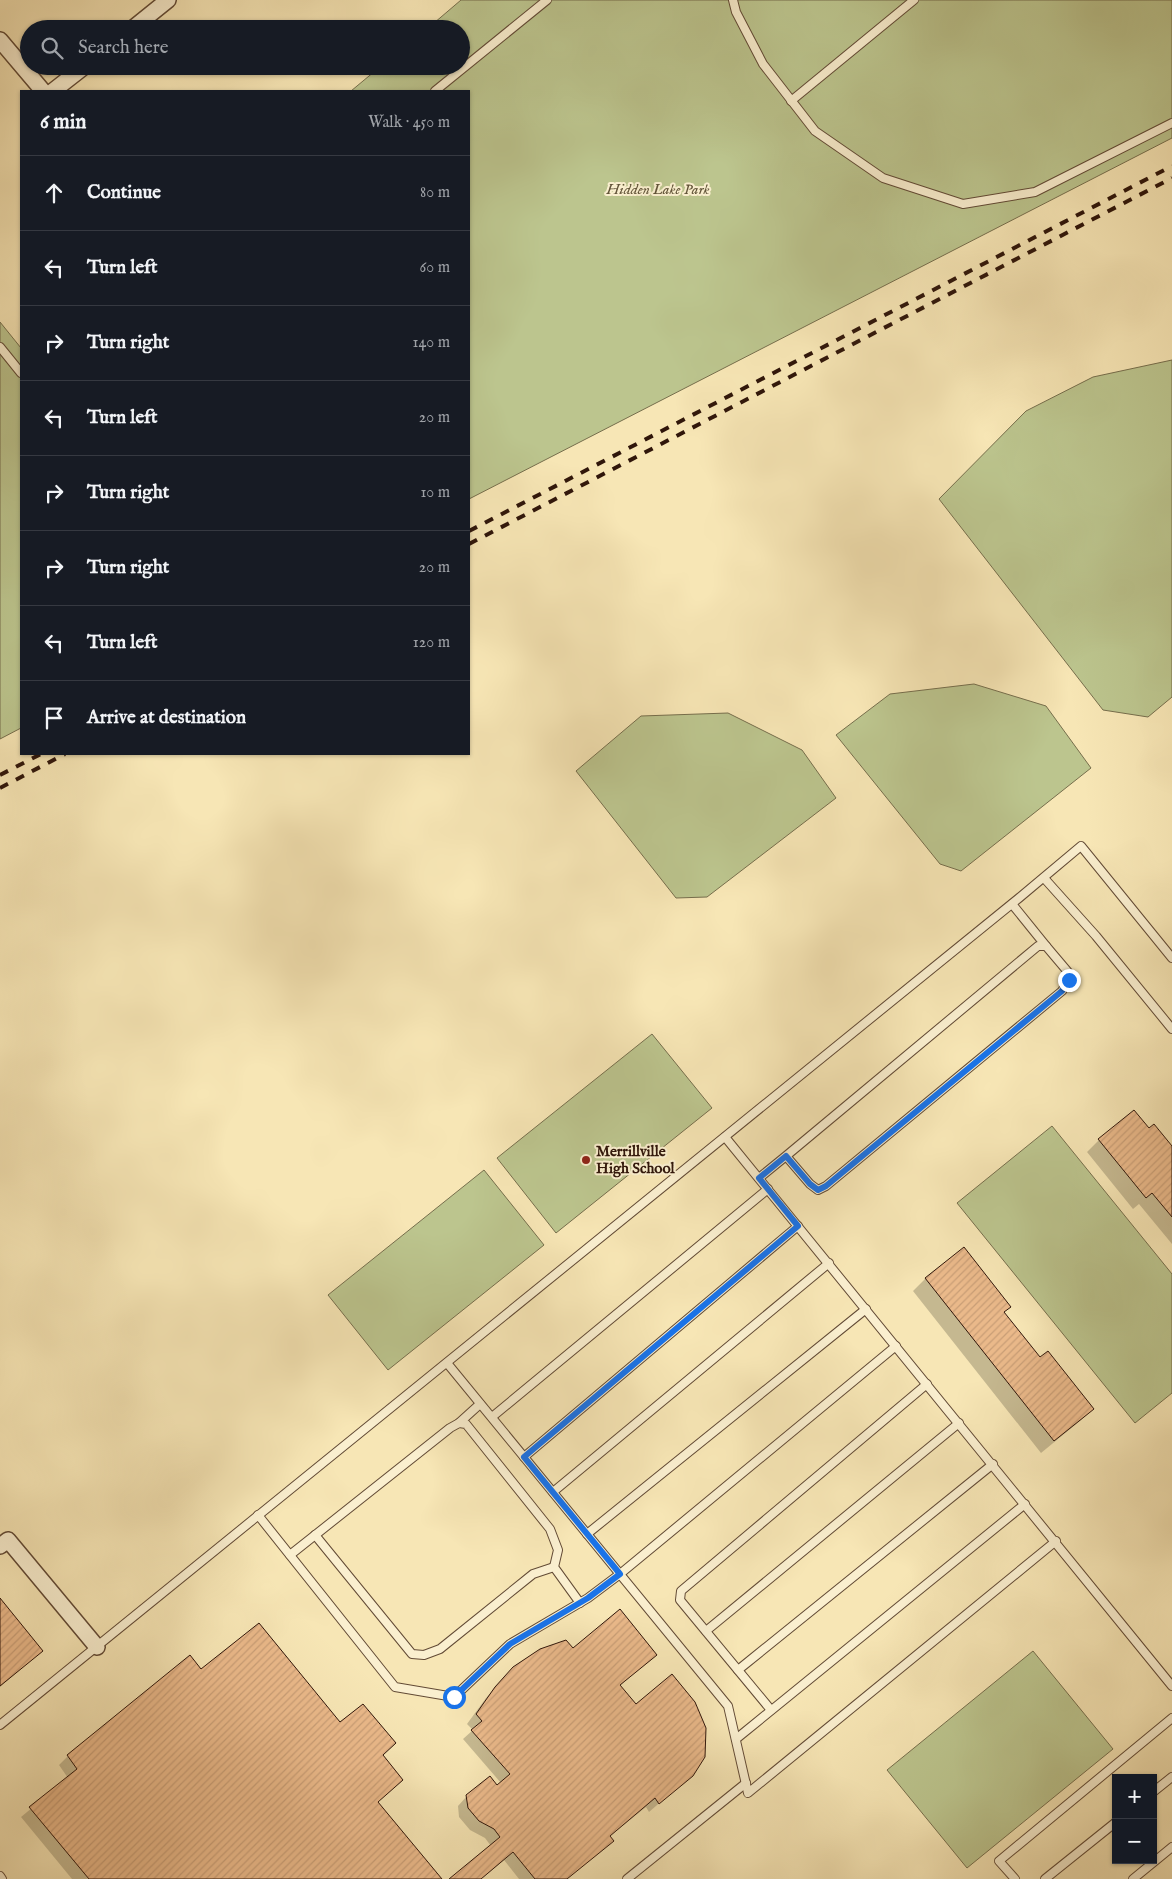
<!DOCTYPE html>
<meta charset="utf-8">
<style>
:root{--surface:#171b24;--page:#242831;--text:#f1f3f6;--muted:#9ea1a6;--line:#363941}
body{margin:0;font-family:"IM FELL English",serif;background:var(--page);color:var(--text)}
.controls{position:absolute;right:15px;bottom:15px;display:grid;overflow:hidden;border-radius:0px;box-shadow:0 1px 4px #0004}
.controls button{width:45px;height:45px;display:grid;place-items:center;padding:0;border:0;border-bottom:1px solid var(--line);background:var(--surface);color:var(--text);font:25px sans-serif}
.stop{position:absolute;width:15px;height:15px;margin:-11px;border:4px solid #1a73e8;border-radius:50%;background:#fff}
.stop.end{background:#1a73e8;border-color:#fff;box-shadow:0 1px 5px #0008}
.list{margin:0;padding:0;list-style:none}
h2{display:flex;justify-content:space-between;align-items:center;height:65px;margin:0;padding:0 20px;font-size:21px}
h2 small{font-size:16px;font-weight:400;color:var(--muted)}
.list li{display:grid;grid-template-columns:32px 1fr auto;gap:15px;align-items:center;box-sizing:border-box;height:75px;padding:0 20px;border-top:1px solid var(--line)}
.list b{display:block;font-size:19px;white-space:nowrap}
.list em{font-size:16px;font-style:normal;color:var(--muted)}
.icon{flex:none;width:28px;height:28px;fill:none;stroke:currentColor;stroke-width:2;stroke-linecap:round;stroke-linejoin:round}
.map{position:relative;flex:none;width:1172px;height:1879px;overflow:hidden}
.search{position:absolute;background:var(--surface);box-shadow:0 1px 4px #0004;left:20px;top:20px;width:450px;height:55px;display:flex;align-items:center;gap:12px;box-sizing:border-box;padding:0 18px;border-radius:28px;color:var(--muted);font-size:19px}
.panel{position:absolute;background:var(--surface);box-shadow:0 1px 4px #0004;left:20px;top:90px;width:450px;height:665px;border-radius:0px}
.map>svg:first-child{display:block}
.park{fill:#bcc58e;stroke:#766e4c}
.shadow{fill:#0003}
.building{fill:url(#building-hatch);stroke:#30160a}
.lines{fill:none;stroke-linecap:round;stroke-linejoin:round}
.lane-casing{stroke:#624a35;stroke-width:10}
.street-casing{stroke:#624a35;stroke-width:18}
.lane{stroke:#faefcf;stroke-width:8}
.street{stroke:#faefcf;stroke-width:15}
.rail{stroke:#30160a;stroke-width:4;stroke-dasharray:9 9;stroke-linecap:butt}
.route{stroke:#1a73e8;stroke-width:6}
.poi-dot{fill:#8f2418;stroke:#faefcf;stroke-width:2}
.labels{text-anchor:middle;stroke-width:4;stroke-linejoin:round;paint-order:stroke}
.park-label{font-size:15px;font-style:italic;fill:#615338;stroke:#faefcf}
.poi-label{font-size:15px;font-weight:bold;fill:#30160a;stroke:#faefcf;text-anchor:start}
</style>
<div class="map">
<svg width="1172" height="1879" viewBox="0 0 1172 1879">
<defs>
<pattern id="building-hatch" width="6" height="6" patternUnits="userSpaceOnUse" patternTransform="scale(1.25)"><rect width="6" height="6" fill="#eab98a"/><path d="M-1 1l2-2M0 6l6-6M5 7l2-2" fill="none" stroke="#c99e76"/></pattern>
</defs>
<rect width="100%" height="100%" fill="#f7e6b5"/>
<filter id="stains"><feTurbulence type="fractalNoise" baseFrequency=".004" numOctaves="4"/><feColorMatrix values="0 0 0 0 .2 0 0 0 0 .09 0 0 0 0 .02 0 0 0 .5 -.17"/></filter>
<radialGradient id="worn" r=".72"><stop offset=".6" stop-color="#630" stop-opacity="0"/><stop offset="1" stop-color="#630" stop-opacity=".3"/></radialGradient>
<!-- park -->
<g class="park">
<path d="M461 0H1172V138L469 499V91H351L381 66H461V29H427Z"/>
<path d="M0 322 21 348V728L0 739Z"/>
<path d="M1172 360V697L1148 717 1103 710 939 499 1026 411 1093 377Z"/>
<path d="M974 684 1046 706 1091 768 961 871 940 864 836 735 890 694Z"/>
<path d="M728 713 802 750 836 798 707 897 676 898 576 771 641 716Z"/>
<path d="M652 1034 712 1108 556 1233 497 1158Z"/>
<path d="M1052 1126 1172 1274V1393L1135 1423 957 1203Z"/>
<path d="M484 1170 544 1245 388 1370 328 1295Z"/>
<path d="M1033 1651 1113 1749 967 1868 887 1770Z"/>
</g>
<!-- shadow -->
<g class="shadow">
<path d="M1149 1130 1172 1148V1244L1139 1204 1133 1209 1087 1152 1099 1140Z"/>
<path d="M964 1249 1010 1306 1003 1313 1040 1359 1093 1409 1080 1421 1041 1453 913 1291 925 1279Z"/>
<path d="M0 1600 41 1651 0 1687Z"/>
<path d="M573 1650 655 1655 620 1686 692 1775 649 1812 646 1807 609 1837 567 1879H519L504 1860 481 1879H451L491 1846 485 1838 470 1830 459 1817 458 1806 467 1796 497 1787 501 1783 463 1739 473 1730 467 1724 486 1698 504 1678Z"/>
<path d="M201 1671 340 1724 381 1756 401 1780 377 1802 440 1879H72L21 1817 68 1778 59 1765 68 1756Z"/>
</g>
<!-- building -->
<g class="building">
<path d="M1134 1110 1149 1128 1154 1124 1172 1146V1217L1152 1193 1146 1198 1098 1139Z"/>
<path d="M964 1247 1011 1307 1004 1312 1040 1357 1048 1351 1094 1409 1054 1441 925 1278Z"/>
<path d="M0 1598 43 1651 0 1686Z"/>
<path d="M620 1609 657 1655 620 1685 636 1704 672 1674 695 1702 706 1728 705 1757 693 1776 659 1804 655 1798 610 1836 614 1841 567 1879H535L513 1852 481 1879H449L500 1837 494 1829 479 1821 468 1808 466 1795 490 1776 497 1785 510 1774 471 1730 482 1721 476 1714 495 1687 513 1667 540 1649 566 1640 573 1648Z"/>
<path d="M259 1623 340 1722 363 1704 396 1743 383 1755 403 1780 378 1802 442 1879H89L29 1807 77 1769 67 1755 190 1655 201 1669Z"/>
</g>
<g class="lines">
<!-- lane casing -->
<g class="lane-casing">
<g id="lane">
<path d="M733 0 736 12 763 64 815 131 883 178 963 204 1035 192 1172 123"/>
<path d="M435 91 547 0"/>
<path d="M791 101 914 0"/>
<path d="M0 347 21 373"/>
<path d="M1044 878 1096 936 1172 1029"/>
<path d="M1012 904 1046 946"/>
<path d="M725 1137 1172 1686"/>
<path d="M759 1178 786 1156 1038 946H1046L1068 972 1069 980 1062 991 826 1186 818 1190 810 1184 786 1156"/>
<path d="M447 1363 728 1706 748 1793 1056 1541"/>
<path d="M492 1417 768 1189"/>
<path d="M459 1423 480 1404"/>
<path d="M524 1457 798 1226"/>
<path d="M553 1492 829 1263"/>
<path d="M258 1515 395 1687 454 1697 510 1644 588 1598 620 1574 896 1346"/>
<path d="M587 1534 866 1309"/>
<path d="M315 1535 412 1654 424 1655 440 1649 533 1574 554 1567"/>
<path d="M290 1555 450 1428 459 1423 466 1424 550 1529 558 1550 554 1567 580 1603"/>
<path d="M706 1631 959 1423"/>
<path d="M738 1670 993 1464"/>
<path d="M771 1710 680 1600 681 1591 927 1384"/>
<path d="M0 1725 1019 898 1081 846 1172 958"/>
<path d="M736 1739 1025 1504"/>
<path d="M1153 1792 1172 1777"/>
<path d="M0 1876 2 1879"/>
<path d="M627 1879 746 1783"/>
<path d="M1015 1879 999 1861 1172 1718"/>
<path d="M1045 1879 1116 1822"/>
<path d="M1133 1879 1172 1847"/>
</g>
</g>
<!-- street casing -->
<g class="street-casing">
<g id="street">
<path d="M132 29 168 0"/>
<path d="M0 40 43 91"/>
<path d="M53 91 85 66"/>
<path d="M0 1546 8 1540 97 1647"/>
</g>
</g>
<!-- lane -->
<use href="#lane" class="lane"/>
<!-- street -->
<use href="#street" class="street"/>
<!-- rail -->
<g class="rail">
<path d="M469 531 1172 166"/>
<path d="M469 544 1172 178"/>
<path d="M0 775 41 754"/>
<path d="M0 788 65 754"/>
</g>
</g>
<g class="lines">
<!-- route -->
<path class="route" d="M454 1697 510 1644 588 1598 620 1574 524 1457 798 1226 759 1178 786 1156 810 1184 818 1190 826 1186 1062 991 1069 980"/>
</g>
<!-- markers -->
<circle class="poi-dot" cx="586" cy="1160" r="5"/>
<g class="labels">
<!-- park labels -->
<g class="park-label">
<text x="658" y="194">Hidden Lake Park</text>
</g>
<!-- poi labels -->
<g class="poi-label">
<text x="596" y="1156">Merrillville<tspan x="596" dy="17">High School</tspan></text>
</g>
</g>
<rect width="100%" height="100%" filter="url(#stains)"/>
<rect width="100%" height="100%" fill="url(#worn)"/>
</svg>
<div class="controls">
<button>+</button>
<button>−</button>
</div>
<div class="stop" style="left:454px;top:1697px"></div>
<div class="stop end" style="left:1069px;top:980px"></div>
<div class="search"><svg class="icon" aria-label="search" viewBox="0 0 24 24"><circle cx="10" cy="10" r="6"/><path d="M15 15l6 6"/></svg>Search here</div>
<section class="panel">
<h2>6 min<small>Walk · 450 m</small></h2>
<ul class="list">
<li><svg class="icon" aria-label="ahead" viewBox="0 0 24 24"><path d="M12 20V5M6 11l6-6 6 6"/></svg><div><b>Continue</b></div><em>80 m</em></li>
<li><svg class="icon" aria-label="left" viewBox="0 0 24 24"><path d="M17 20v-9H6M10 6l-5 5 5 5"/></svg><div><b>Turn left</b></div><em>60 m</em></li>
<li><svg class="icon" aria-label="right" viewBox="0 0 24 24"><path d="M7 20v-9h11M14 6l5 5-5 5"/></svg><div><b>Turn right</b></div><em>140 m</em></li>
<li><svg class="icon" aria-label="left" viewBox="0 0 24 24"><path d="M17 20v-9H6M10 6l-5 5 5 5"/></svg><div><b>Turn left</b></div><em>20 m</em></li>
<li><svg class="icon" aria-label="right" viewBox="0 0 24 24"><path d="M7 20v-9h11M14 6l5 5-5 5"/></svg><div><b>Turn right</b></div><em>10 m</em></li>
<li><svg class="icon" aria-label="right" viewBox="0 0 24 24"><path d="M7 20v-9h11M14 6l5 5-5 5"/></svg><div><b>Turn right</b></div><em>20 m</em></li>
<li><svg class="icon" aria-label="left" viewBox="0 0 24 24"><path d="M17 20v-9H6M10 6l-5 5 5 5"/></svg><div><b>Turn left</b></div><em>120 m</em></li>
<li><svg class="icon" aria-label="arrive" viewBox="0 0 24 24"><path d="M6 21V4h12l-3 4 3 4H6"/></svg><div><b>Arrive at destination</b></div></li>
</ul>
</section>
</div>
